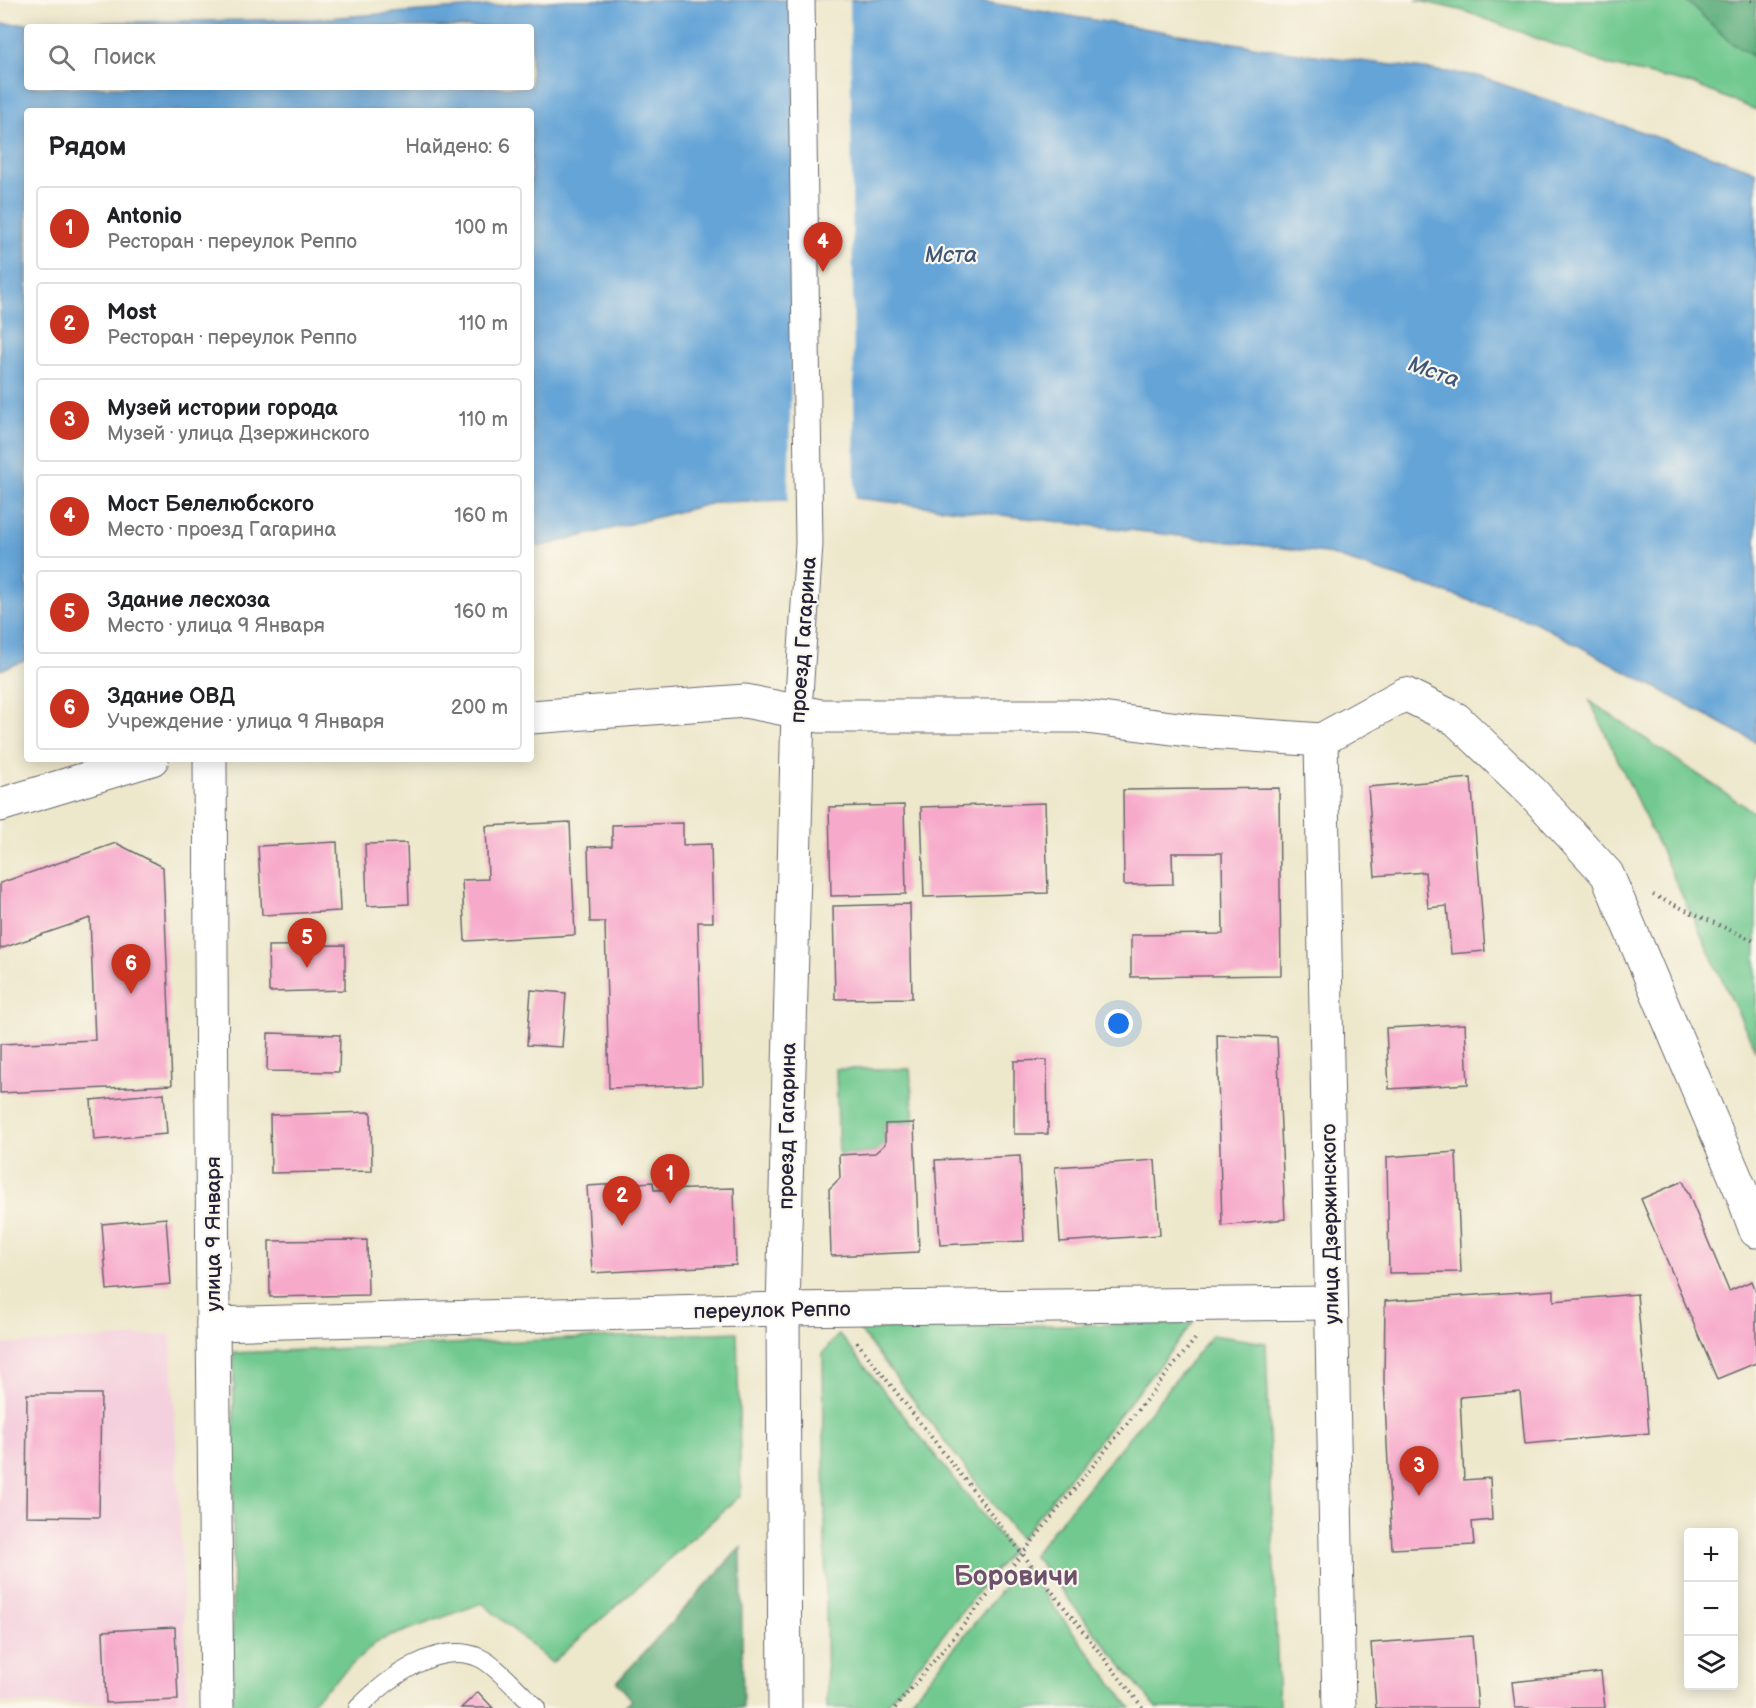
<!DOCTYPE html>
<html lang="ru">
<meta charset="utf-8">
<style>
:root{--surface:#fff;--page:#f2f2f2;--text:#202124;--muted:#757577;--line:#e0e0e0;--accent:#c8321e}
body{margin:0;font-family:"Balsamiq Sans",sans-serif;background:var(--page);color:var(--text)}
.controls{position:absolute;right:18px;bottom:18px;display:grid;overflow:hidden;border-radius:6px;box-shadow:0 3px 15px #0003}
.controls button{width:54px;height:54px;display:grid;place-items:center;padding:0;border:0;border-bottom:2px solid var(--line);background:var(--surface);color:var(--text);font:30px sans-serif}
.you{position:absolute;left:1119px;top:1024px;width:21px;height:21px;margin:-15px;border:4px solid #fff;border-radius:50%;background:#1a73e8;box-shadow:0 0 0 9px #1a73e833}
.badge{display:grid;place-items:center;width:39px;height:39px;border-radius:50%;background:var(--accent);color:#fff;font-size:20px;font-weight:700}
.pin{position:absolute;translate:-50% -50px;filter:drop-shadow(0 2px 3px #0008)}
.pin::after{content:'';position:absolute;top:32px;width:21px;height:18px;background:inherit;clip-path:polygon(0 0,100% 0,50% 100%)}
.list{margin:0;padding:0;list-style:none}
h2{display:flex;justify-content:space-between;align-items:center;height:78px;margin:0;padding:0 24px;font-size:26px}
h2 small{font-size:20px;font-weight:400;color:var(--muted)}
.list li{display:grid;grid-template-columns:39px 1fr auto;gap:18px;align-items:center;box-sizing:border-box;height:84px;margin:0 12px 12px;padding:0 12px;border:2px solid var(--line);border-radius:6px}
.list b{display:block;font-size:22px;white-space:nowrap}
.list p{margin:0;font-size:20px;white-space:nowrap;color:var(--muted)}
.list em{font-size:20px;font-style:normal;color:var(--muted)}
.icon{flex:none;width:33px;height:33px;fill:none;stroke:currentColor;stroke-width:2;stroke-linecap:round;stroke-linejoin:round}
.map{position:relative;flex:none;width:1756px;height:1708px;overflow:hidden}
.search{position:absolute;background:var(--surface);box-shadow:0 3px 15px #0003;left:24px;top:24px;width:510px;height:66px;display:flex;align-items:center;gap:15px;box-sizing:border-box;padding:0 21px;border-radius:6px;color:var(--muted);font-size:22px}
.panel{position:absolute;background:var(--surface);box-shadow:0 3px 15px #0003;left:24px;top:108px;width:510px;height:654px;border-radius:6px}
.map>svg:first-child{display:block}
.built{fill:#f4cfdd}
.green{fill:#71c98f;stroke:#4a7665;stroke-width:1.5}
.forest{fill:#5cad7a;stroke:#3f685a;stroke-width:1.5}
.water{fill:#65a4d7;stroke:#446389;stroke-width:1.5;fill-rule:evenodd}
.pier{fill:#ede7cb}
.building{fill:#f7a9ca}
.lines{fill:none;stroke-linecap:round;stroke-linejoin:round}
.service-casing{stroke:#69676d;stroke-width:20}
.pedestrian-casing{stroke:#69676d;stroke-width:29}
.minor-casing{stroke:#69676d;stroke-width:35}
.path{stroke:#69676d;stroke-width:4;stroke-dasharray:1.5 4.5;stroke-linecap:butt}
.service{stroke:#fff;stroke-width:18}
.pedestrian{stroke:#fff;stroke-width:27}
.minor{stroke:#fff;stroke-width:33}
.labels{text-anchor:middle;stroke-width:4.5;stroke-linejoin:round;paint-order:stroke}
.street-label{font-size:21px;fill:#22223b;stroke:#fbf7ec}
.water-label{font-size:22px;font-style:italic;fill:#3d5679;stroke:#fbf7ec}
.district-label{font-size:27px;font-weight:bold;fill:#6d516d;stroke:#fbf7ec}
</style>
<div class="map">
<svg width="1756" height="1708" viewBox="0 0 1756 1708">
<rect width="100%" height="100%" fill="#fbf7ec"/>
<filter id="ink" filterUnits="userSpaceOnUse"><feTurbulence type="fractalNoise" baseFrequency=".0167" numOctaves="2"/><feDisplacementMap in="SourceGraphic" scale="12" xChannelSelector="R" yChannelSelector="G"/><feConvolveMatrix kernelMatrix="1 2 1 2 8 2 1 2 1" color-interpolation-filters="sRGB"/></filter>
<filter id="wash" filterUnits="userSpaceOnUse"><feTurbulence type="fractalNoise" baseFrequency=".008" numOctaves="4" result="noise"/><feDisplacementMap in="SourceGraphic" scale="24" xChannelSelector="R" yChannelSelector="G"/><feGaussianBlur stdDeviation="1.35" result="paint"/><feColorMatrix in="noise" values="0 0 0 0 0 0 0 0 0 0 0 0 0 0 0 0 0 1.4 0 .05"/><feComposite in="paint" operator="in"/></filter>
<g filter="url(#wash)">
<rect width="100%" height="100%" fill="#ede7cb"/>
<!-- built -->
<path class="built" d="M171 1334 188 1704 0 1703V1345Z"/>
<!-- green -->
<g class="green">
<path d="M1416 0H1686L1730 42 1756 58V110L1692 84 1611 66 1464 11Z"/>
<path d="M1590 701 1756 814V1051Z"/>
<path d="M836 1069H910L914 1123 885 1124V1144L875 1153 839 1155Z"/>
<path d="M1193 1323 1020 1539 858 1328Z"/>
<path d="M737 1332 741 1495 552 1663 482 1603 378 1641 305 1708H232L234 1353Z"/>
<path d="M839 1334 1011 1551 884 1708H827L823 1353Z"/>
<path d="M1212 1335 1266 1343 1279 1708H1156L1033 1555Z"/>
<path d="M1022 1565 1131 1708H905Z"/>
</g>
<!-- forest -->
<g class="forest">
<path d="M1686 0H1756V58L1730 42Z"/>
<path d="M741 1547 743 1708H624L632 1700 617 1682Z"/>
</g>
<!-- water -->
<path class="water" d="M566 0H972L1283 51 1478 76 1747 168 1756 172V742L1535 622 1325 553 856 498 717 502 539 547 531 540V111H27V660L0 670V24L314 19ZM27 27H531V87H27Z"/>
<!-- pier -->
<path class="pier" d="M800 0H850L855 501 788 503Z"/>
<g id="blocks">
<!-- building -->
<g class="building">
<path d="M1471 778 1485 951 1451 954 1447 906 1428 908 1425 872 1375 876 1368 787Z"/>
<path d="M1279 788 1281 975 1131 977V935L1223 934 1222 853H1172L1173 884 1124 885 1123 790Z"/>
<path d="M1045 803 1048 893 924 897 921 807Z"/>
<path d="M904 805 906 894 831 896 829 807Z"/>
<path d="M570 822 575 935 465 941 462 880 488 879 486 826Z"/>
<path d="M683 823V845L711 844 713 922H698L702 1085 609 1088 605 922H590L588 847 612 846V825Z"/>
<path d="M337 842 340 911 262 915 258 846Z"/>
<path d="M116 843 163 867 172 1085 0 1093V1044L95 1040 90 918 0 949V883Z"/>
<path d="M407 843 409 904 367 906 365 844Z"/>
<path d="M910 904 912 998 835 999 833 906Z"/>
<path d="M345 945V990L269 992 268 946Z"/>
<path d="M531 990 566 993 562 1047 527 1045Z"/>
<path d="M1465 1024 1468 1084 1389 1089 1386 1028Z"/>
<path d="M268 1033 340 1035 339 1072 267 1071Z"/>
<path d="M1217 1035 1277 1037 1285 1219 1222 1226Z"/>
<path d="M1047 1060 1048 1134H1014V1061Z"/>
<path d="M164 1093 167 1134 94 1140 91 1100Z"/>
<path d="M371 1112 372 1171 271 1173 270 1115Z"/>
<path d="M914 1123 919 1252 831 1256 829 1189 840 1178 839 1155 875 1153 885 1144V1124Z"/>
<path d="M1456 1152 1461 1272 1389 1273 1387 1157Z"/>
<path d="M1020 1156 1024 1241 940 1245 935 1160Z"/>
<path d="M1155 1160 1160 1235 1060 1242 1055 1167Z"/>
<path d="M1683 1181 1729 1291 1752 1281 1756 1291V1363L1717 1379 1641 1199Z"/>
<path d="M653 1182 654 1190 734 1188 736 1265 592 1273 587 1186Z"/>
<path d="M166 1218 171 1284 107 1290 102 1224Z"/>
<path d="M367 1240 368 1295 270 1297 269 1241Z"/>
<path d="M1554 1290V1301L1637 1294 1649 1433 1525 1444 1520 1392 1460 1397 1464 1480 1490 1478 1492 1520 1472 1522 1474 1545 1392 1549 1384 1380 1385 1301Z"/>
<path d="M27 1394H101L99 1517 26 1516Z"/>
<path d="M175 1627 178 1700 106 1703 103 1631Z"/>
<path d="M1472 1636 1478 1708H1376L1371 1643Z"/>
<path d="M1601 1672 1605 1708H1515L1512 1682Z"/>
<path d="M478 1692 493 1708H461Z"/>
</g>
</g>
</g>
<g filter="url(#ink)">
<use href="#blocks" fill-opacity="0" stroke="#69676d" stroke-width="1.5"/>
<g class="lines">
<!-- service casing -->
<g class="service-casing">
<path id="service" d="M358 1708C387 1679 438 1639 480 1658 496 1665 522 1695 536 1708"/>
</g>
<!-- pedestrian casing -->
<g class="pedestrian-casing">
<path id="pedestrian" d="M798 710 809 544 801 0"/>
</g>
<!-- minor casing -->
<g class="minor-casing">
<g id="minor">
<path d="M531 717 745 701 820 716H1078L1195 731 1321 740 1405 694 1456 719 1533 793 1607 874 1742 1193 1756 1231"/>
<path d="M1321 740 1339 1708"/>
<path d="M210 759 213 1324 217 1708"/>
<path d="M0 805 152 759"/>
<path d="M213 1324 783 1309 1331 1303"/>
<path d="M785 1708 783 1309 798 710"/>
</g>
</g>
<!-- path -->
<g class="path">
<path d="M1751 0 1756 3"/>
<path d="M1653 895 1756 942"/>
<path d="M857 1342 1143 1708"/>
<path d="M895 1708 1022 1554 1196 1338"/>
</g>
<!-- service -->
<use href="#service" class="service"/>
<!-- pedestrian -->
<use href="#pedestrian" class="pedestrian"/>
<!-- minor -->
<use href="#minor" class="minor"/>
</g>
</g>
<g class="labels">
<!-- street labels -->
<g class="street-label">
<text transform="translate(803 640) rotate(-86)" y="7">проезд Гагарина</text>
<text transform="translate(787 1126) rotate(-89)" y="7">проезд Гагарина</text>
<text transform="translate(1330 1224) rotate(-91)" y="7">улица Дзержинского</text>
<text transform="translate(213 1234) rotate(-90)" y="7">улица 9 Января</text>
<text transform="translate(772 1310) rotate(-1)" y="7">переулок Реппо</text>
</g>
<!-- water labels -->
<g class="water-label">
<text x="951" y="262">Мста</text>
<text transform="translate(1434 371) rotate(20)" y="8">Мста</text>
</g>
<!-- district labels -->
<g class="district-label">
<text x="1016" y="1585">Боровичи</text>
</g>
</g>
</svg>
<div class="controls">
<button>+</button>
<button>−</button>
<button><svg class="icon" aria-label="layers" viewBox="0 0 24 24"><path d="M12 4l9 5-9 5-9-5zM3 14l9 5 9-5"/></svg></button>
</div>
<div class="you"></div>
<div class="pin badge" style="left:670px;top:1204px">1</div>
<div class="pin badge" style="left:622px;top:1226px">2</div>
<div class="pin badge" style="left:1419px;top:1496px">3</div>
<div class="pin badge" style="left:823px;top:272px">4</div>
<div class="pin badge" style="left:307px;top:968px">5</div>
<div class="pin badge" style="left:131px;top:994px">6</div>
<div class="search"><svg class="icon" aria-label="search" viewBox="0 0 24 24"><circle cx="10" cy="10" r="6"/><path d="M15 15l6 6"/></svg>Поиск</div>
<section class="panel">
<h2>Рядом<small>Найдено: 6</small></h2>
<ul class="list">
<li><span class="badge">1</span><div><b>Antonio</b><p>Ресторан · переулок Реппо</p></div><em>100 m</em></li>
<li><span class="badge">2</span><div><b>Most</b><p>Ресторан · переулок Реппо</p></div><em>110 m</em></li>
<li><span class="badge">3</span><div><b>Музей истории города</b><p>Музей · улица Дзержинского</p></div><em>110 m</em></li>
<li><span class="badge">4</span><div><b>Мост Белелюбского</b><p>Место · проезд Гагарина</p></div><em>160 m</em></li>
<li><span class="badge">5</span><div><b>Здание лесхоза</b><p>Место · улица 9 Января</p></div><em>160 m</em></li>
<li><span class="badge">6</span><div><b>Здание ОВД</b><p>Учреждение · улица 9 Января</p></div><em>200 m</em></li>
</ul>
</section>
</div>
